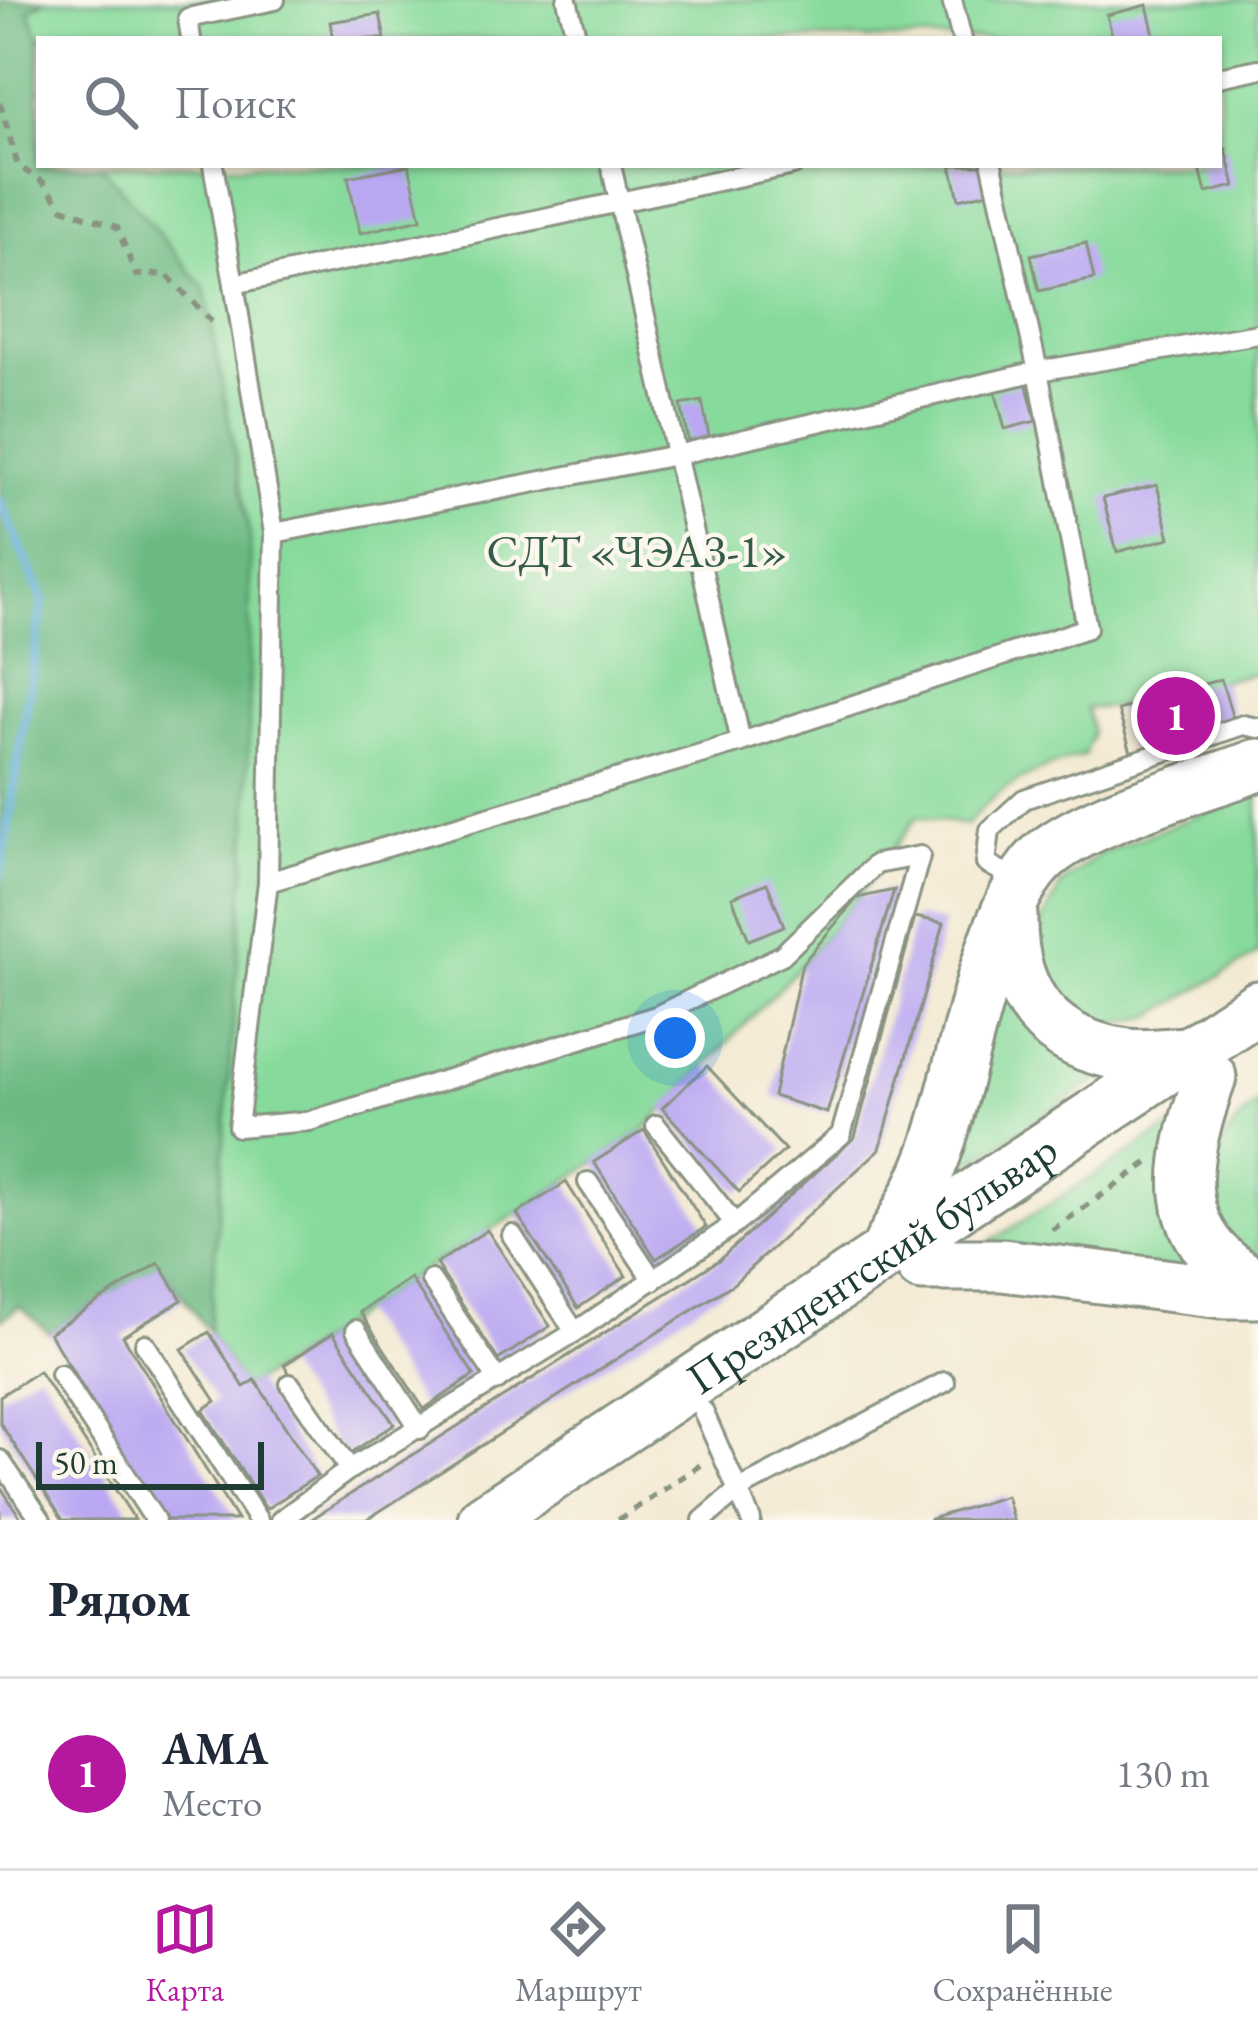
<!DOCTYPE html>
<html lang="ru">
<meta charset="utf-8">
<style>
:root{--surface:#fff;--page:#f2f2f3;--text:#1f2937;--muted:#747a83;--line:#e0e1e3;--accent:#b5179e}
body{margin:0;font-family:"EB Garamond",serif;background:var(--page);color:var(--text)}
.scale{position:absolute;left:36px;bottom:30px;width:228px;box-sizing:border-box;padding-left:12px;border:6px solid #1f3d34;border-top:0;font-size:33px;line-height:42px;white-space:nowrap;color:#1f3d34;-webkit-text-stroke:9px #fbf7ec;paint-order:stroke}
.you{position:absolute;left:675px;top:1038px;width:42px;height:42px;margin:-30px;border:9px solid #fff;border-radius:50%;background:#1a73e8;box-shadow:0 0 0 18px #1a73e833}
.badge{display:grid;place-items:center;width:78px;height:78px;border-radius:50%;background:var(--accent);color:#fff;font-size:39px;font-weight:700}
.pin{position:absolute;translate:-50% -50%;border:6px solid #fff;box-shadow:0 3px 12px #0006}
.list{margin:0;padding:0;list-style:none}
h2{display:flex;justify-content:space-between;align-items:center;height:156px;margin:0;padding:0 48px;font-size:51px}
h2 small{font-size:39px;font-weight:400;color:var(--muted)}
.list li{display:grid;grid-template-columns:78px 1fr auto;gap:36px;align-items:center;box-sizing:border-box;height:192px;padding:0 48px;border-top:3px solid var(--line)}
.list b{display:block;font-size:45px;white-space:nowrap}
.list p{margin:0;font-size:39px;white-space:nowrap;color:var(--muted)}
.list em{font-size:39px;font-style:normal;color:var(--muted)}
.icon{flex:none;width:66px;height:66px;fill:none;stroke:currentColor;stroke-width:2;stroke-linecap:round;stroke-linejoin:round}
.map{position:relative;flex:none;width:1258px;height:1520px;overflow:hidden}
.search{position:absolute;background:var(--surface);box-shadow:0 3px 9px #0004;left:36px;right:36px;top:36px;height:132px;display:flex;align-items:center;gap:30px;box-sizing:border-box;padding:0 42px;border-radius:0px;color:var(--muted);font-size:45px}
.sheet{height:348px;background:var(--surface)}
nav{display:flex;justify-content:space-around;align-items:center;box-sizing:border-box;height:168px;border-top:3px solid var(--line);background:var(--surface);font-size:33px;color:var(--muted)}
nav a{display:grid;justify-items:center;gap:6px}
nav .on{color:var(--accent)}
.map>svg:first-child{display:block}
.green{fill:#86da9b;stroke:#528c68;stroke-width:3}
.forest{fill:#6cba83;stroke:#467c5c;stroke-width:3}
.lines{fill:none;stroke-linecap:round;stroke-linejoin:round}
.stream{stroke:#65b0dd;stroke-width:9}
.building{fill:#baa7f2}
.service-casing{stroke:#899382;stroke-width:24}
.secondary-casing{stroke:#899382;stroke-width:57}
.path{stroke:#899382;stroke-width:6;stroke-dasharray:9 9;stroke-linecap:butt}
.service{stroke:#fff;stroke-width:18}
.secondary{stroke:#fff;stroke-width:51}
.labels{text-anchor:middle;stroke-width:9;stroke-linejoin:round;paint-order:stroke}
.park-label{font-size:45px;fill:#345c49;stroke:#fbf7ec}
.street-label{font-size:45px;fill:#1f3d34;stroke:#fbf7ec}
</style>
<div class="map">
<svg width="1258" height="1520" viewBox="0 0 1258 1520">
<rect width="100%" height="100%" fill="#fbf7ec"/>
<filter id="ink" filterUnits="userSpaceOnUse"><feTurbulence type="fractalNoise" baseFrequency=".00833" numOctaves="2"/><feDisplacementMap in="SourceGraphic" scale="24" xChannelSelector="R" yChannelSelector="G"/><feConvolveMatrix kernelMatrix="1 2 1 2 8 2 1 2 1" color-interpolation-filters="sRGB"/></filter>
<filter id="wash" filterUnits="userSpaceOnUse"><feTurbulence type="fractalNoise" baseFrequency=".004" numOctaves="4" result="noise"/><feDisplacementMap in="SourceGraphic" scale="48" xChannelSelector="R" yChannelSelector="G"/><feGaussianBlur stdDeviation="2.7" result="paint"/><feColorMatrix in="noise" values="0 0 0 0 0 0 0 0 0 0 0 0 0 0 0 0 0 1.4 0 .05"/><feComposite in="paint" operator="in"/></filter>
<g filter="url(#wash)">
<rect width="100%" height="100%" fill="#f3e9d1"/>
<!-- green -->
<g class="green">
<path d="M46 0H1258V673C1200 682 1145 710 1086 708L1092 732 1085 755C1037 769 998 785 967 825L917 817 857 898 802 964 644 1130 517 1214 410 1278 284 1365 244 1387 209 1332 248 829 250 537 205 289 101 165H1219V39H40L29 10Z"/>
<path d="M1258 792V954L1150 1017 1104 1025 1065 1012 1043 975 1041 925 1062 883 1101 853Z"/>
<path d="M998 989 1109 1073 955 1173Z"/>
<path d="M1258 1103V1263C1247 1254 1228 1243 1221 1231 1193 1187 1220 1131 1258 1103Z"/>
<path d="M1172 1126 1213 1277 990 1242Z"/>
</g>
<!-- forest -->
<path class="forest" d="M0 0H46L29 11 40 39 39 165H101L205 289 250 537 248 829 209 1332 159 1264 49 1333 20 1306 0 1321Z"/>
<g class="lines">
<!-- stream -->
<path class="stream" d="M0 501 43 600 0 876"/>
</g>
<g id="blocks">
<!-- building -->
<g class="building">
<path d="M1147 5 1155 39H1113L1107 15Z"/>
<path d="M380 14 385 39H333L330 22Z"/>
<path d="M1226 149 1235 186 1206 193 1199 165H1219V150Z"/>
<path d="M409 165 421 219 360 233 348 177Z"/>
<path d="M951 165H983L989 192 959 199Z"/>
<path d="M1086 243 1094 279 1039 291 1031 255Z"/>
<path d="M1026 382 1036 421 1005 429 995 390Z"/>
<path d="M702 401 710 441 689 445 681 405Z"/>
<path d="M1157 485 1170 538 1117 552 1103 498Z"/>
<path d="M1221 679 1234 722 1131 752 1118 710Z"/>
<path d="M767 883 784 926 749 940 732 897Z"/>
<path d="M894 890 827 1113 773 1096 802 964 857 898Z"/>
<path d="M915 917 944 923 880 1149 733 1284 366 1520H310L719 1260 855 1137Z"/>
<path d="M707 1066 785 1150 739 1192 662 1108Z"/>
<path d="M644 1130 706 1227 656 1259 594 1162Z"/>
<path d="M566 1182 626 1276 578 1308 517 1214Z"/>
<path d="M487 1230 550 1326 498 1360 436 1264Z"/>
<path d="M159 1263 182 1300 123 1336 237 1520H165L49 1333Z"/>
<path d="M410 1278 474 1375 424 1409 360 1312Z"/>
<path d="M209 1332 244 1387 255 1380 317 1476 266 1509 203 1410 216 1401 182 1349Z"/>
<path d="M333 1333 394 1424 345 1457 284 1365Z"/>
<path d="M39 1371 135 1520H63L0 1423V1396Z"/>
<path d="M0 1486 22 1520H0Z"/>
<path d="M1006 1496 1013 1520H930V1519Z"/>
</g>
</g>
</g>
<g filter="url(#ink)">
<use href="#blocks" fill-opacity="0" stroke="#899382" stroke-width="3"/>
<g class="lines">
<!-- service casing -->
<g class="service-casing">
<g id="service">
<path d="M567 0 577 39"/>
<path d="M952 0 962 39"/>
<path d="M191 39 188 18 275 0"/>
<path d="M1219 77 1258 69"/>
<path d="M213 165 234 284"/>
<path d="M611 165 741 742"/>
<path d="M274 533 676 455 1038 371 992 165"/>
<path d="M1020 881 986 863 990 830 1024 799 1243 725 1258 728"/>
<path d="M268 882 741 742 1087 628 1038 371 1258 334"/>
<path d="M656 1125 735 1224"/>
<path d="M588 1182 653 1280"/>
<path d="M512 1235 575 1332"/>
<path d="M431 1280 498 1380"/>
<path d="M356 1330 420 1429"/>
<path d="M145 1344 258 1520"/>
<path d="M60 1374 155 1520"/>
<path d="M290 1384 350 1469"/>
<path d="M703 1411 751 1520"/>
<path d="M0 1460 41 1520"/>
<path d="M281 1520 350 1469 575 1332 735 1224 841 1135 920 856 876 864 782 955 656 1016 310 1121 238 1127 268 882 274 533 234 284 793 165"/>
<path d="M703 1520 738 1490 945 1382"/>
</g>
</g>
<!-- secondary casing -->
<g class="secondary-casing">
<g id="secondary">
<path d="M1011 915C1009 994 1048 1046 1129 1055 1147 1057 1167 1054 1186 1053"/>
<path d="M1210 1077C1180 1165 1163 1235 1258 1286"/>
<path d="M890 1244C909 1212 926 1180 938 1145 963 1071 989 901 1046 854 1093 816 1199 787 1258 765"/>
<path d="M922 1265H1002L1222 1292H1258"/>
<path id="s1" d="M484 1520 1258 1007"/>
</g>
</g>
<!-- path -->
<g class="path">
<path d="M0 103 18 166 43 182 63 208 117 227 136 275 166 274 215 325"/>
<path d="M1052 1230 1149 1162"/>
<path d="M618 1520 700 1465"/>
</g>
<!-- service -->
<use href="#service" class="service"/>
<!-- secondary -->
<use href="#secondary" class="secondary"/>
</g>
</g>
<g class="labels">
<!-- park labels -->
<g class="park-label">
<text x="637" y="567">СДТ «ЧЭАЗ-1»</text>
</g>
<!-- street labels -->
<g class="street-label">
<text dy="16" stroke="none"><textPath href="#s1" startOffset="465">Президентский бульвар</textPath></text>
</g>
</g>
</svg>
<div class="scale">50 m</div>
<div class="you"></div>
<div class="pin badge" style="left:1176px;top:716px">1</div>
<div class="search"><svg class="icon" aria-label="search" viewBox="0 0 24 24"><circle cx="10" cy="10" r="6"/><path d="M15 15l6 6"/></svg>Поиск</div>
</div>
<section class="sheet">
<h2>Рядом<small></small></h2>
<ul class="list">
<li><span class="badge">1</span><div><b>АМА</b><p>Место</p></div><em>130 m</em></li>
</ul>
</section>
<nav>
<a class="on"><svg class="icon" aria-label="map" viewBox="0 0 24 24"><path d="M3 6l6-2 6 2 6-2v14l-6 2-6-2-6 2zM9 4v14M15 6v14"/></svg>Карта</a>
<a><svg class="icon" aria-label="directions" viewBox="0 0 24 24"><path d="M12 3l9 9-9 9-9-9zM9 14v-3h6M13 9l2 2-2 2"/></svg>Маршрут</a>
<a><svg class="icon" aria-label="saved" viewBox="0 0 24 24"><path d="M7 4h10v16l-5-4-5 4z"/></svg>Сохранённые</a>
</nav>
